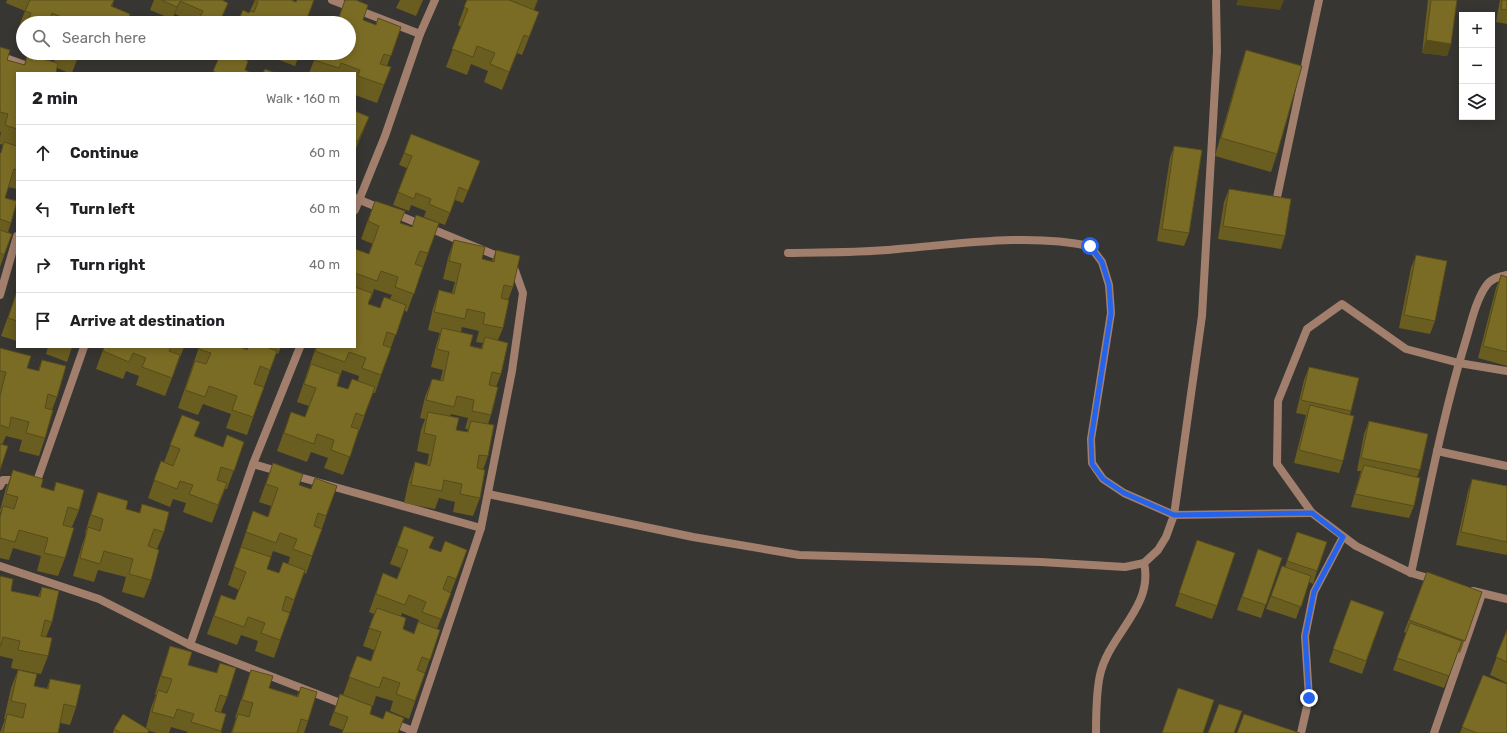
<!DOCTYPE html>
<meta charset="utf-8">
<style>
:root{--surface:#fff;--page:#f2f2f2;--text:#202124;--muted:#757577;--line:#e0e0e0}
body{margin:0;font-family:Rubik,sans-serif;background:var(--page);color:var(--text)}
.controls{position:absolute;right:12px;top:12px;display:grid;overflow:hidden;border-radius:0px;box-shadow:0 2px 10px #0003}
.controls button{width:36px;height:36px;display:grid;place-items:center;padding:0;border:0;border-bottom:1px solid var(--line);background:var(--surface);color:var(--text);font:20px sans-serif}
.stop{position:absolute;width:12px;height:12px;margin:-9px;border:3px solid #2563eb;border-radius:50%;background:#fff}
.stop.end{background:#2563eb;border-color:#fff;box-shadow:0 1px 4px #0008}
.list{margin:0;padding:0;list-style:none}
h2{display:flex;justify-content:space-between;align-items:center;height:52px;margin:0;padding:0 16px;font-size:17px}
h2 small{font-size:13px;font-weight:400;color:var(--muted)}
.list li{display:grid;grid-template-columns:26px 1fr auto;gap:12px;align-items:center;box-sizing:border-box;height:56px;padding:0 16px;border-top:1px solid var(--line)}
.list b{display:block;font-size:15px;white-space:nowrap}
.list em{font-size:13px;font-style:normal;color:var(--muted)}
.icon{flex:none;width:22px;height:22px;fill:none;stroke:currentColor;stroke-width:2;stroke-linecap:round;stroke-linejoin:round}
.map{position:relative;flex:none;width:1507px;height:733px;overflow:hidden}
.search{position:absolute;background:var(--surface);box-shadow:0 2px 10px #0003;left:16px;top:16px;width:340px;height:44px;display:flex;align-items:center;gap:10px;box-sizing:border-box;padding:0 14px;border-radius:22px;color:var(--muted);font-size:15px}
.panel{position:absolute;background:var(--surface);box-shadow:0 2px 10px #0003;left:16px;top:72px;width:340px;height:276px;border-radius:0px}
.map>svg:first-child{display:block}
.lines{fill:none;stroke-linecap:round;stroke-linejoin:round}
.lane{stroke:#a27f6c;stroke-width:8}
.street{stroke:#a27f6c;stroke-width:8}
.wall{fill:#6a5d20;fill-rule:evenodd}
.shaded-wall{fill:#564c1a}
.building{fill:#7b6c25;stroke:#564c1a}
.route{stroke:#2563eb;stroke-width:5}
</style>
<div class="map">
<svg width="1507" height="733" viewBox="0 0 1507 733">
<rect width="100%" height="100%" fill="#383632"/>
<g class="lines">
<!-- lane -->
<path class="lane" d="M788 253C825 252 862 253 898 249 959 244 1030 233 1090 246L1102 262 1109 285 1111 313 1091 439 1092 463 1103 479 1124 493 1174 515"/>
<!-- street -->
<g class="street">
<path d="M332 0 420 34"/>
<path d="M0 56 47 73"/>
<path d="M355 198 382 209"/>
<path d="M1276 202 1319 0"/>
<path d="M355 210 385 136 420 34 435 0"/>
<path d="M0 295 17 236"/>
<path d="M1437 451 1507 466"/>
<path d="M253 464 281 472"/>
<path d="M292 475 481 528"/>
<path d="M30 481H37L84 347"/>
<path d="M0 486 3 480H18"/>
<path d="M488 494 693 537 799 555 1041 562 1125 567 1144 563 1158 550 1166 537 1174 515 1202 316 1217 51 1216 0"/>
<path d="M1174 515 1312 513"/>
<path d="M0 566 99 599 190 645 253 464 300 347"/>
<path d="M1411 573C1428 496 1442 418 1465 343 1471 324 1475 302 1486 286 1491 278 1499 277 1507 275"/>
<path d="M1435 580 1411 573 1356 546 1312 513 1277 464 1278 401 1307 329 1342 304 1406 349 1459 363 1507 371"/>
<path d="M1473 591 1507 599"/>
<path d="M190 645 348 706"/>
<path d="M390 722 413 731 481 528 512 371 523 293 512 262 393 213"/>
<path d="M1096 733C1096 714 1096 693 1100 675 1109 634 1154 607 1144 563"/>
<path d="M1301 733 1309 698 1305 636 1314 592 1343 537"/>
<path d="M1434 733 1482 594"/>
</g>
</g>
<!-- wall -->
<g class="wall">
<path d="M7 0H114L112 7 126 23H23V31L18 29 25 11 6 3Z"/>
<path d="M154 0H223V1L228 3 220 23H196L175 14 172 19 150 10Z"/>
<path d="M255 0 296 2 314 0 306 23H237L249 13Z"/>
<path d="M400 0H423L416 16 396 8Z"/>
<path d="M467 0H538L534 10 532 30 522 55 517 53 502 90 484 82 488 71 471 64 467 75 446 67 461 27 458 25Z"/>
<path d="M1428 0H1457L1451 44 1447 56 1422 53Z"/>
<path d="M1500 0H1507V24L1496 22Z"/>
<path d="M363 20 376 25 401 27 387 66 391 67 377 103 355 95V73H309L317 53Z"/>
<path d="M23 34V50L18 48Z"/>
<path d="M0 47 7 60 24 65 27 55 54 62 58 53H88L87 57 79 54 72 73H69L57 68 17 73V189L8 187 5 198 11 223 8 232 12 234 0 267V153H1L3 145 0 144V137L1 132H0Z"/>
<path d="M1246 50 1277 154 1271 172 1215 156 1240 68Z"/>
<path d="M30 53H37L36 56Z"/>
<path d="M109 53H115L114 55Z"/>
<path d="M272 53H300L295 66 271 57Z"/>
<path d="M355 111 364 130 355 150Z"/>
<path d="M1174 146 1189 233 1184 246 1157 241 1170 158Z"/>
<path d="M404 153 475 173 463 203 455 200 445 225 424 217 426 211 411 205 409 211 393 205 407 168 399 165Z"/>
<path d="M1229 189 1285 236 1281 249 1218 239 1224 202Z"/>
<path d="M375 201 401 223 412 227 439 223 407 312 404 310 375 393H373L343 475 324 468 328 458 311 452 307 462 277 451 291 412 305 417 309 406 297 402 316 347H355V249L369 254 373 244 361 239ZM374 289 392 295 390 299 380 308 368 304 370 299H371ZM342 370 359 376 358 381 348 389 337 386Z"/>
<path d="M454 240 482 259 492 261 496 250 513 287 508 300 503 328 498 340 501 374 496 387 491 415 488 424V456L483 470 480 498 473 516 453 512 455 502 439 498 435 509 404 503 409 480 415 462 427 465 429 454 417 451 421 430 425 419 420 418 425 397 432 379 440 381 443 370 431 367 436 346 440 333 428 330 433 308 439 290 452 293 455 282 443 279 448 258ZM462 327 479 331 476 342 483 343 481 348 470 346 461 332ZM451 414 468 418 465 429H468L467 432 456 430 450 416Z"/>
<path d="M1416 255 1435 321 1430 334 1399 328 1411 268Z"/>
<path d="M1501 275 1507 277V366L1478 358 1496 288Z"/>
<path d="M17 290V341L1 336 17 292H16Z"/>
<path d="M48 347H72L67 362 46 354Z"/>
<path d="M104 347H184L165 396 136 385 139 376 126 371 123 379 96 369Z"/>
<path d="M199 347H240L247 349 248 347H281L278 354 276 353 247 435 226 428 231 414 203 404 198 415 178 408Z"/>
<path d="M0 348 27 368 38 371 42 360 57 397 52 410 45 438 39 456 19 451 22 440 6 436 2 445 0 470Z"/>
<path d="M1309 367 1351 411 1350 415 1343 461 1339 473 1294 463 1306 415 1296 413 1304 380Z"/>
<path d="M182 415 195 436 223 447 244 442 227 489H225L212 523 183 512 186 503 173 499 170 507 148 498 161 461 164 462Z"/>
<path d="M1369 421 1420 470 1417 477 1414 506 1409 518 1351 507 1361 471H1357L1364 434Z"/>
<path d="M273 463 299 485 310 489 337 486 306 574 304 573 274 658 255 651 258 641 241 635 237 645 207 634 221 595 235 600 239 590 228 585 253 511 268 517 271 506 259 502ZM273 551 290 557 288 564 279 573 267 569Z"/>
<path d="M13 470 41 487 53 491 56 482 79 510 72 527 65 558 58 576 37 571 41 556 13 548 9 560 0 558V514L1 512H0V510L6 488Z"/>
<path d="M1472 479 1507 486V555L1456 545 1468 491Z"/>
<path d="M98 492 126 509 139 513 142 504 164 532 157 549 151 580 144 598 122 592 126 577 98 570 94 582 73 576 82 545 86 534 85 533 92 510Z"/>
<path d="M404 526 430 548 441 552 467 550 437 629 440 630 409 719 390 711 393 701 376 696 373 706 343 695 357 656 371 661 374 650 363 646 374 614 369 612 383 573 397 579 401 568 390 564ZM402 613 419 620 414 633 403 629 401 616Z"/>
<path d="M1297 532 1317 571 1313 584 1309 582 1296 619 1266 609 1282 566 1285 567Z"/>
<path d="M1258 549 1282 558 1261 618 1237 610Z"/>
<path d="M1193 552 1217 606 1212 619 1175 606Z"/>
<path d="M1427 572 1482 592 1460 653 1458 652 1444 688 1393 670 1406 633 1404 632Z"/>
<path d="M0 576 11 591 38 597 42 587 52 622 46 637 48 656 41 674 11 668 13 659 0 656Z"/>
<path d="M1351 600 1384 612 1362 674 1329 662Z"/>
<path d="M1507 630V683L1490 675Z"/>
<path d="M170 646 188 665 216 673 220 663 227 697 221 712 226 714 221 733H187L188 732 171 727 169 733H157L149 731 148 733H113L114 729 146 728 151 708 156 695 155 694 164 664Z"/>
<path d="M18 670 34 686 47 688 50 679 76 707 70 725 60 723 58 733H0L5 719H4L11 688Z"/>
<path d="M251 670 269 688 297 696 301 687 308 721 304 733H231L236 718H235Z"/>
<path d="M1483 675 1507 733H1460Z"/>
<path d="M340 694 370 714 383 719 404 718 343 730 329 725Z"/>
</g>
<!-- shaded-wall -->
<g class="shaded-wall">
<path d="M537 0H538L532 14Z"/>
<path d="M1238 0H1284L1280 10 1236 5Z"/>
<path d="M180 1 175 14 172 19 177 7Z"/>
<path d="M228 3 223 15 220 23H219Z"/>
<path d="M524 35 517 53 502 90 509 72Z"/>
<path d="M1426 40 1451 44 1447 56 1422 53Z"/>
<path d="M369 117 364 130 355 150 358 141Z"/>
<path d="M227 483 220 501 212 523 218 505Z"/>
</g>
<!-- building -->
<g class="building">
<path d="M30 0H114L111 6 130 14 126 23H70L71 21 52 13 49 23H27L31 13 25 11Z"/>
<path d="M161 0H222L228 3 219 23H213L200 17 203 11 180 1 177 7Z"/>
<path d="M255 0H291L296 2 297 0H314L307 18 301 16 298 23H237L243 10 249 13 250 11 254 12 258 2 254 1Z"/>
<path d="M345 0H356L368 5 363 20 376 25 378 18 401 27 391 56 384 54 380 64 391 67 384 85 358 76 360 70 341 63 339 68 314 60 317 53H349V23H337Z"/>
<path d="M467 0H509L539 12 529 37 524 35 509 72 490 64 495 53 477 46 473 57 452 49 468 9 464 7Z"/>
<path d="M1431 0H1457L1451 44 1426 40Z"/>
<path d="M1502 0H1507V10L1501 9Z"/>
<path d="M0 47 10 50 7 60 25 65 27 55 58 63 56 73H17V129L5 125 8 114 0 112Z"/>
<path d="M1246 50 1302 66 1277 154 1221 138Z"/>
<path d="M71 53H79L78 56Z"/>
<path d="M221 53H231L248 61 245 70 252 73H217L213 71Z"/>
<path d="M265 69 275 73H263Z"/>
<path d="M355 111 369 117 358 141 355 140Z"/>
<path d="M411 134 480 161 468 191 459 187 450 213 429 204 431 199 416 193 414 199 398 192 412 156 404 153Z"/>
<path d="M4 142 17 146V170L14 169 5 198 17 201 11 223 0 219V153H1Z"/>
<path d="M1174 146 1202 150 1189 233 1162 229Z"/>
<path d="M1229 189 1291 199 1285 236 1223 226Z"/>
<path d="M375 201 405 211 400 223 412 227 416 215 439 223 428 253 420 251 415 264 423 267 414 294 395 287 398 277 381 271 377 281 355 273V249L369 254 379 226 368 221Z"/>
<path d="M0 230 12 234 4 255 0 253Z"/>
<path d="M454 240 485 247 482 259 494 262 496 250 520 256 513 287 504 285 501 298 509 300 503 328 483 324 485 313 467 309 465 319 434 312 439 290 454 294 461 264 449 261Z"/>
<path d="M1416 255 1447 261 1435 321 1404 315Z"/>
<path d="M1501 275 1507 277V352L1483 346Z"/>
<path d="M355 287 372 293 368 304 380 308 384 297 406 305 396 335 387 332 383 345 391 348 381 375 362 368 366 358 349 352 345 362 315 351 317 347H355Z"/>
<path d="M17 291V321L8 318Z"/>
<path d="M442 328 473 335 470 346 482 349 485 337 508 343 501 374 492 372 489 385 498 387 491 415 472 411 474 400 457 396 454 407 426 400 432 379 443 381 449 352 437 349Z"/>
<path d="M104 347H171L169 351 180 355 172 378 142 367 146 358 133 353 129 362 103 351Z"/>
<path d="M200 347H240L247 350 248 347H266L277 351 270 370 260 366 254 384 264 387 253 417 232 410 237 396 209 386 205 397 185 390 195 361 206 364 211 353 199 349Z"/>
<path d="M0 348 31 356 27 368 39 371 42 360 66 366 57 397 48 394 45 408 53 410 45 438 26 433 29 422 11 417 9 428 0 425V396L6 372 0 371Z"/>
<path d="M311 364 340 374 337 386 348 389 352 379 375 387 364 416 356 413 351 427 359 429 350 457 331 450 334 440 317 434 314 444 284 433 291 412 305 417 316 388 304 384Z"/>
<path d="M1309 367 1359 378 1351 411 1301 400Z"/>
<path d="M1310 405 1354 416 1343 461 1299 450Z"/>
<path d="M428 412 459 418 456 430 468 432 471 421 494 425 488 456 479 455 477 468 485 470 480 498 460 494 462 484 444 480 442 491 411 485 415 462 430 466 436 436 424 433Z"/>
<path d="M182 415 200 422 194 436 223 447 227 435 244 442 234 471 221 467 217 480 227 483 218 505 189 494 193 485 180 481 177 489 154 480 161 461 173 466 180 449 170 445Z"/>
<path d="M1369 421 1428 434 1420 470 1361 458Z"/>
<path d="M0 444 8 446 0 470Z"/>
<path d="M273 463 303 474 299 485 311 489 315 478 337 486 326 516 318 513 314 526 322 529 312 556 293 549 297 539 280 533 276 543 246 532 253 511 268 517 278 488 266 484Z"/>
<path d="M1364 465 1420 478 1414 506 1355 494Z"/>
<path d="M13 470 43 479 41 487 54 491 56 482 84 490 79 510 68 507 63 525 74 528 65 558 44 553 48 538 19 530 15 542 0 538V517L3 506 14 509 18 497 6 494Z"/>
<path d="M1472 479 1507 486V542L1461 532Z"/>
<path d="M98 492 128 501 126 509 140 513 142 504 169 512 164 532 154 529 148 546 159 550 151 580 129 574 133 559 104 551 100 564 80 558 88 527 100 531 103 519 91 515Z"/>
<path d="M404 526 434 537 429 548 441 552 445 541 467 550 456 579 448 576 443 589 451 593 441 619 422 612 426 602 409 595 405 605 376 594 383 573 397 579 408 550 397 546Z"/>
<path d="M1297 532 1327 542 1317 571 1287 561Z"/>
<path d="M1197 540 1235 553 1217 606 1179 593Z"/>
<path d="M241 547 271 557 267 569 279 573 283 562 305 570 294 600 286 596 282 610 290 613 280 640 261 633 265 623 248 617 244 627 214 616 221 595 235 600 246 572 234 567Z"/>
<path d="M1258 549 1282 558 1266 605 1242 597Z"/>
<path d="M1282 566 1311 576 1301 607 1271 596Z"/>
<path d="M1427 572 1482 592 1465 641 1409 620Z"/>
<path d="M0 576 13 579 11 591 40 597 42 587 59 591 52 622 45 620 41 636 52 638 48 656 18 650 20 641 3 637 1 646H0Z"/>
<path d="M1351 600 1384 612 1366 661 1333 649Z"/>
<path d="M377 608 406 618 403 629 414 634 418 622 440 630 430 660 422 657 417 670 425 673 415 701 396 694 400 683 383 677 379 688 349 677 357 656 371 661 381 632 369 628Z"/>
<path d="M1410 623 1462 641 1449 676 1397 658Z"/>
<path d="M1507 630V662L1496 657Z"/>
<path d="M170 646 192 652 188 665 217 673 220 663 236 668 227 697 220 695 215 711 226 714 221 731 191 722 194 714 177 709 174 718 152 712 158 690 167 693 172 679 161 676Z"/>
<path d="M18 670 37 674 34 686 48 689 50 679 81 685 76 707 64 704 58 733H3L7 714 23 718 26 704 11 701Z"/>
<path d="M251 670 273 676 269 688 298 697 301 687 317 692 308 721 301 719 297 733H232L238 714 249 717 253 703 242 700Z"/>
<path d="M1483 675 1507 684V733H1477L1462 727Z"/>
<path d="M1178 688 1214 700 1203 733H1162Z"/>
<path d="M340 694 372 706 370 714 383 719 386 711 404 718 398 733H342L348 717 334 712Z"/>
<path d="M1219 704 1242 711 1234 733H1208Z"/>
<path d="M123 714 149 730 148 733H121L114 729Z"/>
<path d="M1244 714 1300 733H1237Z"/>
</g>
<g class="lines">
<!-- route -->
<path class="route" d="M1090 246 1102 262 1109 285 1111 313 1091 439 1092 464 1103 479 1124 493 1174 515 1312 513 1343 537 1314 592 1305 636 1309 698"/>
</g>
</svg>
<div class="controls">
<button>+</button>
<button>−</button>
<button><svg class="icon" aria-label="layers" viewBox="0 0 24 24"><path d="M12 4l9 5-9 5-9-5zM3 14l9 5 9-5"/></svg></button>
</div>
<div class="stop" style="left:1090px;top:246px"></div>
<div class="stop end" style="left:1309px;top:698px"></div>
<div class="search"><svg class="icon" aria-label="search" viewBox="0 0 24 24"><circle cx="10" cy="10" r="6"/><path d="M15 15l6 6"/></svg>Search here</div>
<section class="panel">
<h2>2 min<small>Walk · 160 m</small></h2>
<ul class="list">
<li><svg class="icon" aria-label="ahead" viewBox="0 0 24 24"><path d="M12 20V5M6 11l6-6 6 6"/></svg><div><b>Continue</b></div><em>60 m</em></li>
<li><svg class="icon" aria-label="left" viewBox="0 0 24 24"><path d="M17 20v-9H6M10 6l-5 5 5 5"/></svg><div><b>Turn left</b></div><em>60 m</em></li>
<li><svg class="icon" aria-label="right" viewBox="0 0 24 24"><path d="M7 20v-9h11M14 6l5 5-5 5"/></svg><div><b>Turn right</b></div><em>40 m</em></li>
<li><svg class="icon" aria-label="arrive" viewBox="0 0 24 24"><path d="M6 21V4h12l-3 4 3 4H6"/></svg><div><b>Arrive at destination</b></div></li>
</ul>
</section>
</div>
